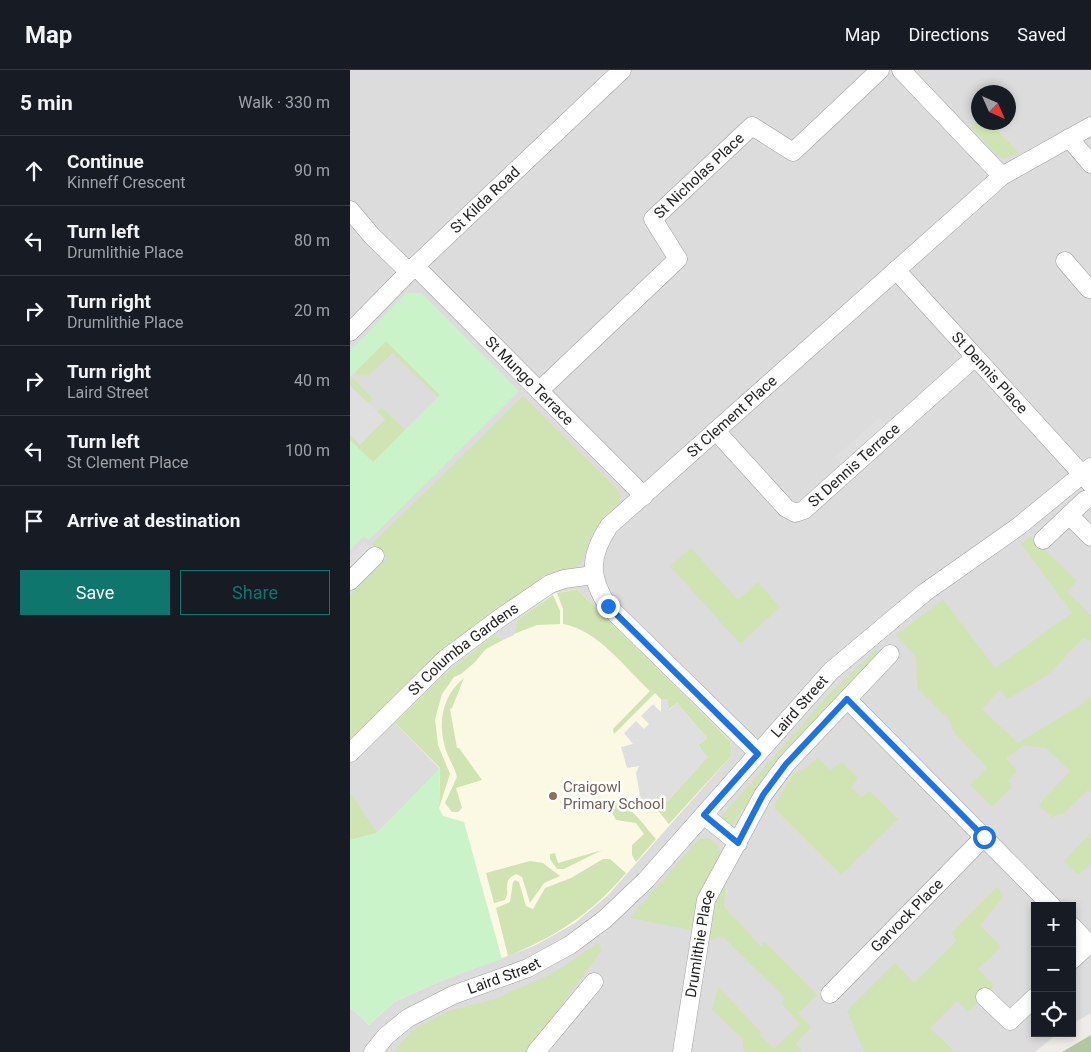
<!DOCTYPE html>
<meta charset="utf-8">
<style>
:root{--surface:#171b24;--page:#20242c;--text:#f1f3f6;--muted:#9ea1a6;--line:#363941;--accent:#0f766e}
body{margin:0;font-family:Roboto,sans-serif;background:var(--page);color:var(--text)}
.controls{position:absolute;right:15px;bottom:15px;display:grid;overflow:hidden;border-radius:0px;box-shadow:0 2px 8px #0003}
.controls button{width:45px;height:45px;display:grid;place-items:center;padding:0;border:0;border-bottom:1px solid var(--line);background:var(--surface);color:var(--text);font:25px sans-serif}
.compass{position:absolute;left:621px;top:15px;width:45px;height:45px;border-radius:50%;background:var(--surface);box-shadow:0 2px 8px #0003;rotate:135deg}
.stop{position:absolute;width:15px;height:15px;margin:-11px;border:4px solid #1a73e8;border-radius:50%;background:#fff}
.stop.end{background:#1a73e8;border-color:#fff;box-shadow:0 1px 5px #0008}
.list{margin:0;padding:0;list-style:none}
h2{display:flex;justify-content:space-between;align-items:center;height:65px;margin:0;padding:0 20px;font-size:21px}
h2 small{font-size:16px;font-weight:400;color:var(--muted)}
.list li{display:grid;grid-template-columns:32px 1fr auto;gap:15px;align-items:center;box-sizing:border-box;height:70px;padding:0 20px;border-top:1px solid var(--line)}
.list b{display:block;font-size:19px;white-space:nowrap}
.list p{margin:0;font-size:16px;white-space:nowrap;color:var(--muted)}
.list em{font-size:16px;font-style:normal;color:var(--muted)}
.actions{display:flex;gap:10px;padding:15px 20px}
.actions a{flex:1;padding:11px 0;border:1px solid var(--accent);border-radius:0px;text-align:center;font-size:18px;color:var(--accent)}
.actions .main{background:var(--accent);color:#fff}
.icon{flex:none;width:28px;height:28px;fill:none;stroke:currentColor;stroke-width:2;stroke-linecap:round;stroke-linejoin:round}
.map{position:relative;flex:none;width:741px;height:982px;overflow:hidden}
header{display:flex;align-items:center;gap:30px;box-sizing:border-box;height:70px;padding:0 25px;background:var(--surface);border-bottom:1px solid var(--line)}
header strong{font-size:24px}
nav{display:flex;gap:28px;margin-inline-start:auto;font-size:18px}
main{display:flex}
aside{flex:1;background:var(--surface)}
.map>svg:first-child{display:block}
.residential{fill:#dddcdc;fill-rule:evenodd}
.education{fill:#fbf9e3}
.grass{fill:#d0e3b3}
.forest{fill:#b1c9a0}
.park{fill:#cbf3c9}
.parking{fill:#dfdfdf}
.lines{fill:none;stroke-linecap:round;stroke-linejoin:round}
.minor-casing{stroke:#a0a0a0;stroke-width:19}
.minor{stroke:#fff;stroke-width:18}
.route{stroke:#1a73e8;stroke-width:6}
.education-dot{fill:#8d6e63;stroke:#fff;stroke-width:2}
.labels{text-anchor:middle;stroke-width:5;stroke-linejoin:round;paint-order:stroke}
.street-label{font-size:15px;fill:#1f1f1f;stroke:#fff}
.education-label{font-size:15px;fill:#785e54;stroke:#fff;text-anchor:start}
</style>
<header>
<strong>Map</strong>
<nav><a>Map</a><a>Directions</a><a>Saved</a></nav>
</header>
<main>
<aside>
<h2>5 min<small>Walk · 330 m</small></h2>
<ul class="list">
<li><svg class="icon" aria-label="ahead" viewBox="0 0 24 24"><path d="M12 20V5M6 11l6-6 6 6"/></svg><div><b>Continue</b><p>Kinneff Crescent</p></div><em>90 m</em></li>
<li><svg class="icon" aria-label="left" viewBox="0 0 24 24"><path d="M17 20v-9H6M10 6l-5 5 5 5"/></svg><div><b>Turn left</b><p>Drumlithie Place</p></div><em>80 m</em></li>
<li><svg class="icon" aria-label="right" viewBox="0 0 24 24"><path d="M7 20v-9h11M14 6l5 5-5 5"/></svg><div><b>Turn right</b><p>Drumlithie Place</p></div><em>20 m</em></li>
<li><svg class="icon" aria-label="right" viewBox="0 0 24 24"><path d="M7 20v-9h11M14 6l5 5-5 5"/></svg><div><b>Turn right</b><p>Laird Street</p></div><em>40 m</em></li>
<li><svg class="icon" aria-label="left" viewBox="0 0 24 24"><path d="M17 20v-9H6M10 6l-5 5 5 5"/></svg><div><b>Turn left</b><p>St Clement Place</p></div><em>100 m</em></li>
<li><svg class="icon" aria-label="arrive" viewBox="0 0 24 24"><path d="M6 21V4h12l-3 4 3 4H6"/></svg><div><b>Arrive at destination</b></div></li>
</ul>
<div class="actions"><a class="main">Save</a><a>Share</a></div>
</aside>
<div class="map">
<svg width="741" height="982" viewBox="0 0 741 982">
<rect width="100%" height="100%" fill="#efebe7"/>
<!-- residential -->
<path class="residential" d="M0 0H741V943L722 954V836H685V963H708L685 982H0ZM628 22H658V52H628Z"/>
<!-- education -->
<path class="education" d="M227 519 380 671 382 685 258 825 225 853 184 876 93 910 44 932 19 955 0 937V770L27 763 90 699 45 653 92 606 144 565 153 570 164 565 167 550 205 523Z"/>
<!-- grass -->
<g class="grass">
<path d="M628 50V52L640 53 669 83 653 89 645 83 621 57Z"/>
<path d="M36 271 90 325 88 327 42 283 19 305 9 306 5 302Z"/>
<path d="M1 306 23 329 19 333 0 316Z"/>
<path d="M173 326 270 422V432L252 449 240 467 233 491 226 498 195 505 90 581 0 669V525L36 489 22 474Z"/>
<path d="M32 337 55 360 23 393 0 370V365L10 374 35 350 27 342Z"/>
<path d="M681 466 727 511 717 522 741 545V573L734 567 699 604 658 629 649 620 632 639 668 673 734 633 741 626V722L738 720 714 743 702 747 688 735 720 701 696 678 671 675 672 677 656 688 667 700 658 711 663 716 642 737 620 715 637 698 602 660 600 651 567 618 566 587 546 565 593 529 645 598 722 543 671 474Z"/>
<path d="M341 478 388 530 408 512 430 537 390 574 320 496Z"/>
<path d="M227 519 380 671 382 685 319 754 305 737 304 730 309 724 318 731 357 687 348 675 357 668 327 633 318 640V629H311L305 623 264 664 263 659 300 621C275 598 248 560 213 554V539L207 523Z"/>
<path d="M203 525 210 541V554L187 555 164 564 167 550Z"/>
<path d="M144 565 153 570 136 579 124 593 111 604 104 607 92 624 85 649 88 675 100 704 89 738 90 698 45 653 92 606Z"/>
<path d="M526 580 530 586 418 706 380 757 371 751V747L479 624Z"/>
<path d="M114 608 102 638 100 639 107 678H109L132 710 106 718 112 738 108 742H102L95 733 107 707C104 695 96 685 94 673 88 649 94 624 114 608Z"/>
<path d="M468 688 480 700 492 692 508 708 501 717 511 727 520 721 548 749 491 805 423 737 444 703 453 700Z"/>
<path d="M0 722 27 763 0 770Z"/>
<path d="M245 731C280 730 285 745 306 769L286 792 282 785V775L294 764 286 753 266 750 259 736 247 739Z"/>
<path d="M741 763V794L728 805 714 791Z"/>
<path d="M358 768 368 776 371 787C355 809 346 833 341 860L280 848 348 770Z"/>
<path d="M252 780 214 799H207L200 789V784L205 783 208 793Z"/>
<path d="M253 789H260L276 803C242 843 207 866 158 886L146 838 160 832 163 812 165 810 169 812 176 836 183 839 195 818 221 808Z"/>
<path d="M180 791 193 793 210 806 194 813 180 833 172 807 166 804C151 811 161 819 155 830L144 833 136 803Z"/>
<path d="M376 812 374 837 411 876 415 872 467 925 448 943 461 957 446 974 453 982H395L393 980V969L362 940 368 917 411 962 410 965 424 979 450 954 431 933 435 928 372 866 364 869 355 867 361 834 372 814Z"/>
<path d="M647 817 654 826 630 855 651 877 628 899 644 916 618 942 607 931 580 958 605 982H514L497 941 545 893 564 913 606 871 602 862Z"/>
<path d="M249 872 251 881 177 982H43L63 960 98 941 142 930 202 904Z"/>
</g>
<!-- forest -->
<path class="forest" d="M741 965V982H712Z"/>
<!-- park -->
<g class="park">
<path d="M56 223H71L169 321 19 470 14 466 0 480V370L23 392 90 325 36 271 0 307V281Z"/>
<path d="M90 698 89 738 93 746 114 752 152 889 93 910 44 932 19 955 0 937V770L27 763Z"/>
</g>
<!-- parking -->
<g class="parking">
<path d="M0 316 35 349 10 375 0 365Z"/>
<path d="M530 347 537 355 492 395 485 387Z"/>
<path d="M14 472 21 479 0 500V486Z"/>
<path d="M311 629H318L319 640 327 633 357 668 348 675 358 687 317 732 309 724 304 730 291 731 286 703 289 696 277 698 271 677 283 674 274 663 286 651 294 659 299 654 291 646 303 634 311 642Z"/>
</g>
<g class="lines">
<!-- minor casing -->
<g class="minor-casing">
<g id="minor">
<path d="M551 0 652 106"/>
<path d="M719 68 741 94"/>
<path d="M0 140 22 166 59 202"/>
<path d="M715 191 739 219 741 217"/>
<path id="s1" d="M65 196 294 426"/>
<path id="s2" d="M546 200 741 414"/>
<path id="s3" d="M0 262 59 202 272 0"/>
<path id="s4" d="M189 321 328 189 303 149 402 56 443 82 530 0"/>
<path id="s5" d="M366 361 436 438 445 443 454 440 625 287"/>
<path d="M719 445 741 467"/>
<path d="M693 470 735 430 741 428"/>
<path d="M0 511 25 486"/>
<path d="M497 629 702 836"/>
<path id="s6" d="M0 683 95 589 150 548 200 514 214 509 244 505"/>
<path id="s7" d="M408 683 258 536C238 506 240 485 259 456L652 106 741 56"/>
<path d="M354 745 388 773"/>
<path d="M722 856 739 874 722 890"/>
<path id="s8" d="M480 924 634 767"/>
<path d="M635 927 660 951 685 927"/>
<path id="s9" d="M23 982 36 966 58 948 103 925 178 898 220 875 255 849 296 810 481 601 574 523 669 456 741 397"/>
<path d="M186 982 244 912"/>
<path id="s10" d="M332 982 356 830 413 725 436 694 540 584"/>
</g>
</g>
<!-- minor -->
<use href="#minor" class="minor"/>
</g>
<g class="lines">
<!-- route -->
<path class="route" d="M258 536 408 684 354 745 388 773 413 725 436 694 497 629 634 767"/>
</g>
<!-- markers -->
<circle class="education-dot" cx="203" cy="726" r="5"/>
<g class="labels">
<!-- street labels -->
<g class="street-label">
<text dy="5" stroke="none"><textPath href="#s4" startOffset="302">St Nicholas Place</textPath></text>
<text dy="5" stroke="none"><textPath href="#s3" startOffset="189">St Kilda Road</textPath></text>
<text dy="5" stroke="none"><textPath href="#s2" startOffset="139">St Dennis Place</textPath></text>
<text dy="5" stroke="none"><textPath href="#s1" startOffset="162">St Mungo Terrace</textPath></text>
<text dy="5" stroke="none"><textPath href="#s7" startOffset="461">St Clement Place</textPath></text>
<text dy="5" stroke="none"><textPath href="#s5" startOffset="191">St Dennis Terrace</textPath></text>
<text dy="5" stroke="none"><textPath href="#s6" startOffset="154">St Columba Gardens</textPath></text>
<text dy="5" stroke="none"><textPath href="#s9" startOffset="559">Laird Street</textPath></text>
<text dy="5" stroke="none"><textPath href="#s8" startOffset="110">Garvock Place</textPath></text>
<text dy="5" stroke="none"><textPath href="#s10" startOffset="110">Drumlithie Place</textPath></text>
<text dy="5" stroke="none"><textPath href="#s9" startOffset="154">Laird Street</textPath></text>
</g>
<!-- education labels -->
<g class="education-label">
<text x="213" y="722">Craigowl<tspan x="213" dy="17">Primary School</tspan></text>
</g>
</g>
</svg>
<div class="controls">
<button>+</button>
<button>−</button>
<button><svg class="icon" aria-label="locate" viewBox="0 0 24 24"><circle cx="12" cy="12" r="6"/><path d="M12 2v4M12 18v4M2 12h4M18 12h4"/></svg></button>
</div>
<svg class="compass" viewBox="-18 -18 36 36"><path d="M0-13l5 13h-10z" fill="#e53935"/><path d="M0 13l5-13h-10z" fill="#9ea1a6"/></svg>
<div class="stop" style="left:634px;top:767px"></div>
<div class="stop end" style="left:258px;top:536px"></div>
</div>
</main>
